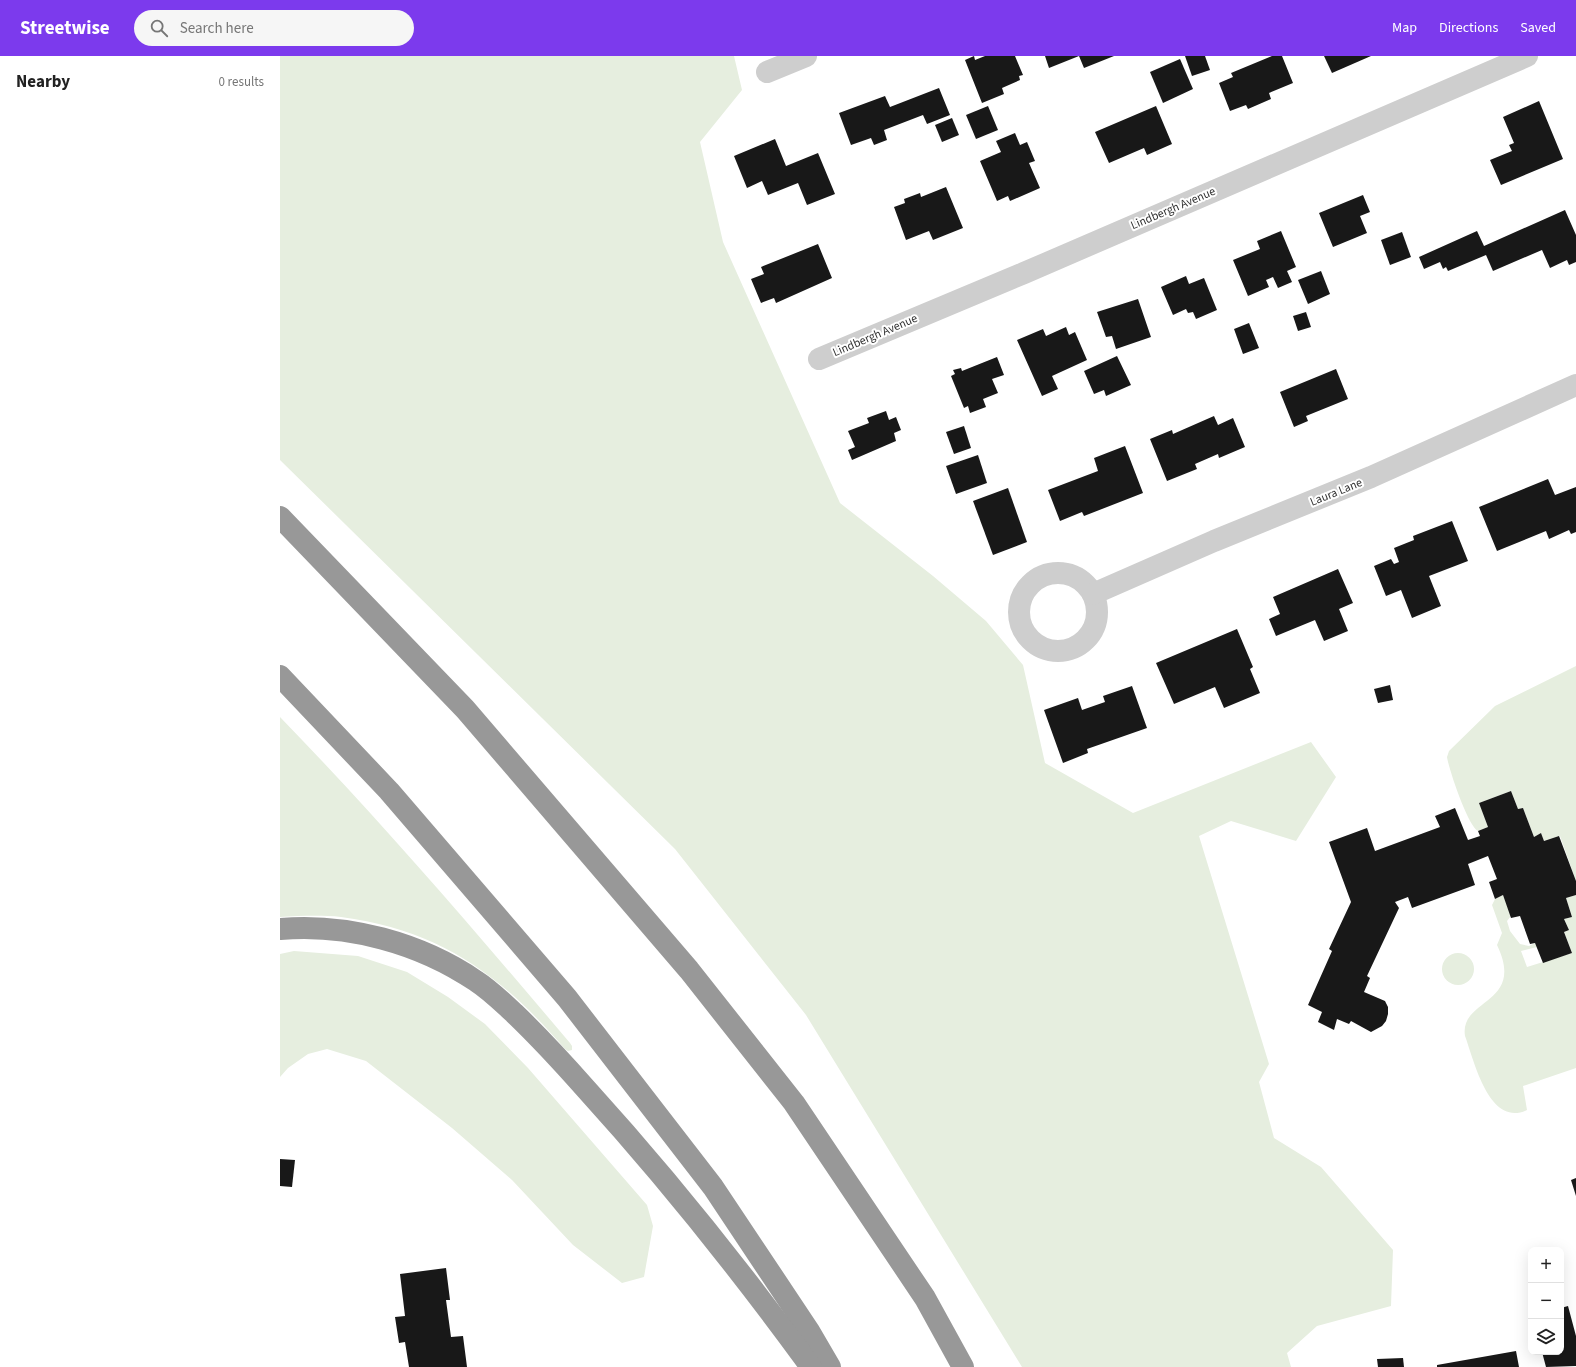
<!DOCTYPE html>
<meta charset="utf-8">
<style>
:root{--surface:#fff;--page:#f6f6f6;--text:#222;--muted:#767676;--line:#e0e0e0;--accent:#7c3aed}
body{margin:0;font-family:"Source Sans 3",sans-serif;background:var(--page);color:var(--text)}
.controls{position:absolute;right:12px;bottom:12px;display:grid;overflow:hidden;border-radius:8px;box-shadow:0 4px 16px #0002}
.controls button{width:36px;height:36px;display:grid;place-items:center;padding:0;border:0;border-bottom:1px solid var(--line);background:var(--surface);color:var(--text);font:20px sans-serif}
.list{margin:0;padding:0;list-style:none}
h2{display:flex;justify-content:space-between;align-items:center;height:52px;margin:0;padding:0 16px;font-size:17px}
h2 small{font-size:13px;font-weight:400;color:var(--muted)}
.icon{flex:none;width:22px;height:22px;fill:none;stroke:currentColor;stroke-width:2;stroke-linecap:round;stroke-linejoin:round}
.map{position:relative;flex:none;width:1296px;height:1311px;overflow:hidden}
header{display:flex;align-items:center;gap:24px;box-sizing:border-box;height:56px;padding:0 20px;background:var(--accent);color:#fff}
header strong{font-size:19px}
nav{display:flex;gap:22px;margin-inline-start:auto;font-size:14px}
.search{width:280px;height:36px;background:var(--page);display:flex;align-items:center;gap:10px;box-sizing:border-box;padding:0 14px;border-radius:22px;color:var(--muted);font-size:15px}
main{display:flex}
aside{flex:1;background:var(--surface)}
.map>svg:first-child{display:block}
.green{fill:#e6eedf}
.building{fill:#181818}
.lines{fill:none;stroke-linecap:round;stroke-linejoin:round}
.minor{stroke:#cecece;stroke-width:22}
.motorway{stroke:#989898;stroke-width:22}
.labels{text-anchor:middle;stroke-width:4;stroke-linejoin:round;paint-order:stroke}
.street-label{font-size:12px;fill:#313131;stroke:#fff}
</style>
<header>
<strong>Streetwise</strong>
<div class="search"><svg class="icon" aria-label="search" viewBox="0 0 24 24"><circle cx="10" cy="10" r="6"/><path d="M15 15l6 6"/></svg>Search here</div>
<nav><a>Map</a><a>Directions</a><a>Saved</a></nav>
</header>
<main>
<aside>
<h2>Nearby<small>0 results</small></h2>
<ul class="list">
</ul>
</aside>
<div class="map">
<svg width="1296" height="1311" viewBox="0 0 1296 1311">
<rect width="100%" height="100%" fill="#fff"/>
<!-- green -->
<g class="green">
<path d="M0 0H454L462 34 420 86 443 186 560 447 653 520 706 565 743 609 765 707 853 757 1031 686 1056 721 1016 785 951 765 919 780 989 1008 979 1026 994 1082 1041 1111 1113 1194 1111 1250 1037 1270 1007 1297 1011 1311H742L526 959 395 793 0 404Z"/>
<path d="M1296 610V825L1280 780 1264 785 1261 777 1254 781 1243 752 1238 753 1231 735 1199 747 1208 771 1198 775C1188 770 1169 714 1167 701L1169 695 1215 650Z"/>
<path d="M0 661C102 766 196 876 290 987L292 990V994L288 995 285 993C221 919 160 874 61 861 41 859 20 860 0 861Z"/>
<path d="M1223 839 1231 860 1227 865 1230 875 1240 888 1249 890 1255 887 1257 891 1241 895 1247 911 1292 897 1284 876 1289 874 1284 863 1292 861 1286 842 1296 839V1012L1243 1030 1247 1054C1209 1072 1194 1004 1185 980 1179 942 1246 949 1217 889L1222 877 1212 849 1215 843Z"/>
<path d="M14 895 78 900 127 916 168 941 205 968 248 1012 367 1149 373 1170 364 1221 342 1227 293 1189 232 1124 172 1072 86 1005 47 993 28 998 8 1012 0 1021V898Z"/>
<circle cx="1178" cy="913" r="16"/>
</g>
<!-- building -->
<g class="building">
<path d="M694 0 695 4 705 0H735L743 19 739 20 740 24 722 32 724 38 702 47 685 4Z"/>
<path d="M765 0H834L804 12 799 0 769 12Z"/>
<path d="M905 0H925L930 14 912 20Z"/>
<path d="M992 0H1002L1013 27 989 37 991 43 968 53 966 49 950 55 939 27 953 21 951 17Z"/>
<path d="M1044 0H1091L1052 17Z"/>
<path d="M900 3 913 33 883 47 870 16Z"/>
<path d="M659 32 670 59 647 68 643 59 604 74 607 84 594 89 591 82 571 89 559 57 605 40 610 51Z"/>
<path d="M1259 45 1283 103 1221 129 1210 104 1232 95 1229 89 1234 87 1223 61Z"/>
<path d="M708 50 718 74 696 83 686 59Z"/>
<path d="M876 50 892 88 867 99 864 92 829 107 815 76Z"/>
<path d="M672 62 679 79 662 86 655 69Z"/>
<path d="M735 77 740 89 747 86 755 105 749 107 760 132 730 145 728 140 717 145 700 105 721 96 716 85Z"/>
<path d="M495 83 506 110 538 97 555 138 527 149 518 127 488 139 482 125 467 132 454 100Z"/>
<path d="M666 131 683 172 653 184 649 175 626 184 614 151 625 147 624 143 640 137 641 141Z"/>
<path d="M1083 139 1090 156 1080 160 1087 177 1053 191 1039 157Z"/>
<path d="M1285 154 1296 179V206L1289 209 1287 204 1270 212 1262 194 1213 215 1206 199 1168 215 1166 211 1163 213 1160 206 1144 213 1139 201 1197 175 1204 190Z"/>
<path d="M1001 175 1016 211 1007 215 1012 226 998 232 993 221 986 224 989 231 968 240 953 204 980 193 977 185Z"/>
<path d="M1122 176 1131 201 1110 209 1101 184Z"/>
<path d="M538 188 552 222 496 247 494 242 481 247 471 223 484 218 481 211Z"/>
<path d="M1041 215 1050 238 1028 248 1018 224Z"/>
<path d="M906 220 909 228 924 222 937 254 916 263 913 256 908 257 906 253 893 259 881 231Z"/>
<path d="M858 243 871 281 836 293 832 280 826 281 817 256Z"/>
<path d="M1026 256 1031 271 1018 275 1013 260Z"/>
<path d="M969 267 979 292 963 298 954 273Z"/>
<path d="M786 271 789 279 795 276 807 304 772 320 778 333 762 340 737 284 763 273 766 280Z"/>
<path d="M837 300 851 329 826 340 824 334 814 338 804 315Z"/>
<path d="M717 301 724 319 712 323 718 337 703 343 706 351 690 357 688 350 684 352 671 320 675 318 673 314 681 312 682 315Z"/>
<path d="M1056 313 1068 343 1026 360 1028 365 1014 371 1000 336Z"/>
<path d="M606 355 609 364 616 361 621 374 614 377 616 385 572 404 568 394 575 391 568 375 589 367 587 362Z"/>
<path d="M934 360 938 369 953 362 965 391 939 402 938 398 915 408 917 413 887 425 870 383 892 374 893 378Z"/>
<path d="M684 370 691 392 674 398 666 376Z"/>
<path d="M845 390 863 437 804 460 802 456 780 465 768 434 818 415 814 402Z"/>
<path d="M698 399 707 427 676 438 666 410Z"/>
<path d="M1268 423 1275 439 1296 431V476L1291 478 1289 474 1269 483 1266 475 1217 495 1199 451Z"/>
<path d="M728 432 747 486 713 499 693 445Z"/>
<path d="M1172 465 1188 505 1149 520 1161 550 1132 562 1121 534 1106 540 1094 510 1111 503 1114 508 1119 506 1114 492 1134 484 1133 480Z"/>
<path d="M1058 513 1073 547 1059 553 1068 575 1044 585 1035 564 996 580 989 563 1000 558 993 541Z"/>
<path d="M957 573 973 611 970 613 980 637 944 652 935 631 894 648 876 607Z"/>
<path d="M1110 629 1113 644 1098 647 1094 633Z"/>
<path d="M852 630 867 672 807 693 808 697 783 707 764 654 798 642 802 654 825 646 823 640Z"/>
<path d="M1231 735 1238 753 1243 752 1254 781 1261 777 1264 785 1279 780 1296 825V839L1286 842 1292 861 1284 863 1289 874 1284 876 1292 897 1263 907 1255 887 1250 888 1240 860 1231 862 1223 839 1215 843 1209 826 1217 823 1208 800 1188 808 1195 829 1132 852 1128 841 1115 846 1119 852 1087 920 1090 922 1084 936 1105 945 1108 951V958L1106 965 1102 970 1091 976 1071 965 1069 968 1057 963 1054 974 1038 966 1042 956 1028 949 1052 895 1049 893 1071 846 1049 786 1087 772 1095 795 1160 771 1155 760 1175 752 1188 784 1200 780 1198 775 1208 771 1199 747Z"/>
<path d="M0 1103 15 1104 12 1131 0 1130Z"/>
<path d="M1296 1122V1140L1291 1124Z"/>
<path d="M166 1212 170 1244H166L171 1281 183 1280 187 1311H129L125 1286 119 1287 115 1261 125 1260 120 1218Z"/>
<path d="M1288 1250 1296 1280V1310L1266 1311 1262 1296H1281V1252Z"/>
<path d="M1236 1295 1239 1311H1157V1309Z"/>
<path d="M1123 1302 1124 1311H1098L1097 1303Z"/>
</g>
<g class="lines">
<!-- minor -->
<g class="minor">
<path d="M487 16 526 0"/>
<path d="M539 303 744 217 1247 0"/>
<circle cx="778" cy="556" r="39"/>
<path d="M813 538 934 485 1091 421 1296 329"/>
</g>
<!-- motorway -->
<g class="motorway">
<path d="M0 461 185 653 409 914 514 1047 645 1242 683 1311"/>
<path d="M0 620 109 735 287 942 433 1131 529 1275 550 1311"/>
<path d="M0 873C67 867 140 887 196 925 210 934 222 946 234 957 259 981 283 1007 306 1033 386 1121 461 1215 531 1311"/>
</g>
</g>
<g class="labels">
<!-- street labels -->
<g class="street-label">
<text transform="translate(893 152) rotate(-23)" y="4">Lindbergh Avenue</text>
<text transform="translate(595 279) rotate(-23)" y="4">Lindbergh Avenue</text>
<text transform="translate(1056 436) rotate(-22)" y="4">Laura Lane</text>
</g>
</g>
</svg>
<div class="controls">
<button>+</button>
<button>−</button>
<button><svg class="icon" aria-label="layers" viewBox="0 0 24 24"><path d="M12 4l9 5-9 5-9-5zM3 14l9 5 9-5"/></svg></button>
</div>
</div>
</main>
